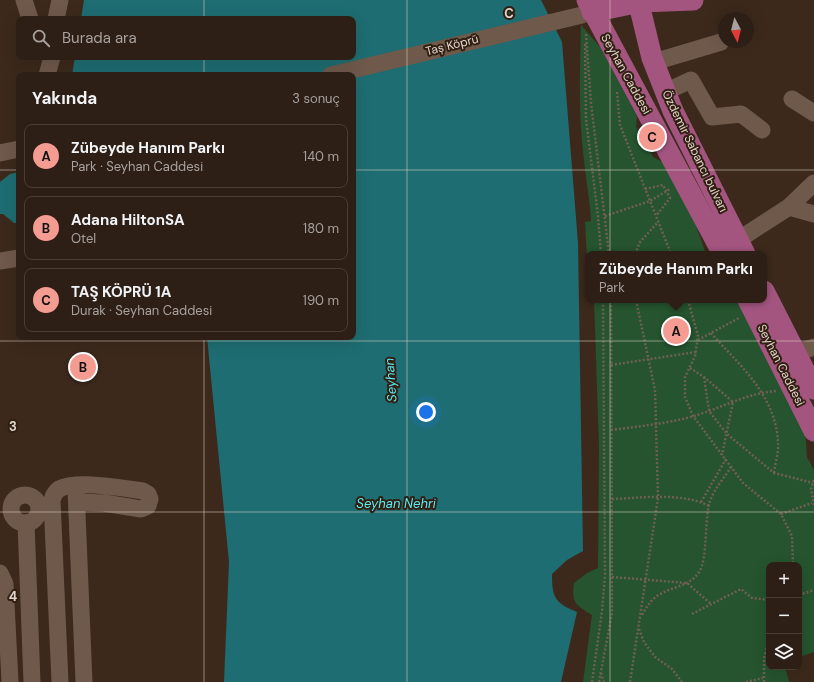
<!DOCTYPE html>
<html lang="tr">
<meta charset="utf-8">
<style>
:root{--surface:#2d1f15;--page:#35271e;--text:#f1f3f6;--muted:#a7a2a0;--line:#483d34;--accent:#f59c92}
body{margin:0;font-family:"DM Sans",sans-serif;background:var(--page);color:var(--text)}
.controls{position:absolute;right:12px;bottom:12px;display:grid;overflow:hidden;border-radius:8px;box-shadow:0 4px 16px #0002}
.controls button{width:36px;height:36px;display:grid;place-items:center;padding:0;border:0;border-bottom:1px solid var(--line);background:var(--surface);color:var(--text);font:20px sans-serif}
.compass{position:absolute;left:718px;top:12px;width:36px;height:36px;border-radius:50%;background:var(--surface);box-shadow:0 4px 16px #0002;rotate:173deg}
.you{position:absolute;left:426px;top:412px;width:14px;height:14px;margin:-10px;border:3px solid #fff;border-radius:50%;background:#1a73e8;box-shadow:0 0 0 6px #1a73e833}
.badge{display:grid;place-items:center;width:26px;height:26px;border-radius:50%;background:var(--accent);color:#111;font-size:13px;font-weight:700}
.pin{position:absolute;translate:-50% -50%;border:2px solid #fff;box-shadow:0 1px 4px #0006}
.popup{position:absolute;left:585px;top:251px;width:182px;height:52px;box-sizing:border-box;display:grid;place-content:center;border-radius:8px;background:var(--surface);filter:drop-shadow(0 1px 3px #0005);font-size:13px;white-space:nowrap;color:var(--muted)}
.popup b{font-size:15px;color:var(--text)}
.popup::after{content:'';position:absolute;left:50%;top:100%;margin-left:-8px;border:8px solid transparent;border-top-color:var(--surface)}
.list{margin:0;padding:0;list-style:none}
h2{display:flex;justify-content:space-between;align-items:center;height:52px;margin:0;padding:0 16px;font-size:17px}
h2 small{font-size:13px;font-weight:400;color:var(--muted)}
.list li{display:grid;grid-template-columns:26px 1fr auto;gap:12px;align-items:center;box-sizing:border-box;height:64px;margin:0 8px 8px;padding:0 8px;border:1px solid var(--line);border-radius:8px}
.list b{display:block;font-size:15px;white-space:nowrap}
.list p{margin:0;font-size:13px;white-space:nowrap;color:var(--muted)}
.list em{font-size:13px;font-style:normal;color:var(--muted)}
.icon{flex:none;width:22px;height:22px;fill:none;stroke:currentColor;stroke-width:2;stroke-linecap:round;stroke-linejoin:round}
.map{position:relative;flex:none;width:814px;height:682px;overflow:hidden}
.search{position:absolute;background:var(--surface);box-shadow:0 4px 16px #0002;left:16px;top:16px;width:340px;height:44px;display:flex;align-items:center;gap:10px;box-sizing:border-box;padding:0 14px;border-radius:8px;color:var(--muted);font-size:15px}
.panel{position:absolute;background:var(--surface);box-shadow:0 4px 16px #0002;left:16px;top:72px;width:340px;height:268px;border-radius:8px}
.map>svg:first-child{display:block}
.green{fill:#25542e}
.water{fill:#1e6d72}
.lines{fill:none;stroke-linecap:round;stroke-linejoin:round}
.path{stroke:#705f54;stroke-width:2.5;stroke-dasharray:2 2;stroke-linecap:butt}
.minor{stroke:#6f594b;stroke-width:17}
.major{stroke:#a3557f;stroke-width:21}
.grid{fill:none;stroke:#e0d4cb;stroke-width:1;stroke-opacity:0.55}
.labels{text-anchor:middle;stroke-width:4;stroke-linejoin:round;paint-order:stroke}
.street-label{font-size:12px;fill:#e0d4cb;stroke:#311f12}
.water-label{font-size:13px;font-style:italic;fill:#5bebf5;stroke:#311f12}
.grid-label{font-size:13px;text-anchor:middle;font-weight:bold;fill:#e0d4cb;stroke:#311f12;stroke-width:4;stroke-linejoin:round;paint-order:stroke}
</style>
<div class="map">
<svg width="814" height="682" viewBox="0 0 814 682">
<rect width="100%" height="100%" fill="#3c291c"/>
<!-- green -->
<g class="green">
<path d="M581 25 601 48 637 116 636 127 653 157 666 164 689 206 706 254H588V278L585 222 591 221C590 201 586 181 584 160 578 116 580 70 581 25Z"/>
<path d="M594 300H742L805 429 807 457 814 470V652L799 657V565H769V667H785L789 682H583L592 615C576 605 571 603 574 583L587 573 598 568 599 447Z"/>
</g>
<!-- water -->
<g class="water">
<path d="M84 0H541L562 42 578 243 583 551 567 560 552 574C552 598 555 603 577 612L561 682H224L229 562 207 337H353V75H72L75 57H353V19H81Z"/>
<path d="M19 172V223H14L3 214H0V182L10 174Z"/>
</g>
<g class="lines">
<!-- path -->
<g class="path">
<path d="M586 34 591 103 609 254"/>
<path d="M585 44 586 119 598 216 601 254"/>
<path d="M617 92 620 125 671 254"/>
<path d="M645 189 663 185 670 198 656 216"/>
<path d="M605 216 650 201 670 189"/>
<path d="M635 254 640 242 658 222"/>
<path d="M688 300 698 336 695 356 685 377V397L693 416 743 483 781 514 792 536 793 565"/>
<path d="M711 333C740 366 776 395 778 443 779 452 775 463 774 473"/>
<path d="M698 340 739 318"/>
<path d="M611 365 696 352"/>
<path d="M690 368 704 377 733 402 722 455"/>
<path d="M704 377 709 411 727 434 774 473 813 483"/>
<path d="M611 430C639 426 667 424 694 416 721 408 748 393 776 391"/>
<path d="M814 480 811 489 814 505"/>
<path d="M612 499C641 498 683 492 709 506"/>
<path d="M701 502 726 459"/>
<path d="M781 514 812 503"/>
<path d="M612 577 687 583 711 604"/>
<path d="M799 595 814 590"/>
<path d="M692 614 741 589 752 598 769 600"/>
<path d="M642 615C647 606 652 598 662 593 675 586 690 586 699 572 708 559 704 520 710 501 714 489 725 477 731 467"/>
<path d="M639 629 644 642 655 657 672 669 682 682"/>
<path d="M601 673 604 682"/>
<path d="M592 682 602 611 605 575 603 300"/>
<path d="M599 682 612 613 611 300"/>
<path d="M630 682 658 498 655 390 636 300"/>
<path d="M746 682 763 678"/>
<path d="M764 682V658L769 640"/>
</g>
<!-- minor -->
<g class="minor">
<path d="M24 0 30 19"/>
<path d="M56 19 60 0"/>
<path d="M654 62 721 42"/>
<path d="M47 75 52 57"/>
<path d="M331 75 582 15"/>
<path d="M665 92 691 80 712 117 741 114 762 130"/>
<path d="M792 99 814 113"/>
<path d="M0 153 19 149"/>
<path d="M789 207 814 214"/>
<path d="M738 240 789 207 814 183"/>
<path d="M0 261 19 258"/>
<path d="M795 353 814 347"/>
<path d="M76 490 84 682"/>
<circle cx="25" cy="509" r="14"/>
<path d="M26 523 32 682"/>
<path d="M0 573 5 584 10 682"/>
<path d="M60 682 52 500C53 496 55 492 59 489 76 480 124 488 143 491L148 494 150 499 148 506 141 509 104 503 77 502"/>
</g>
<!-- major -->
<g class="major">
<path d="M587 0 723 254"/>
<path d="M638 0 652 58 673 111 745 254"/>
<path d="M592 12 640 2 693 0"/>
<path d="M764 291 814 389"/>
<path d="M748 300 814 431"/>
</g>
</g>
<!-- grid -->
<path class="grid" d="M204 0V19M407 0V682M610 0V682M204 57V75M0 170H19M353 170H814M204 337V682M0 341H814M0 512H814"/>
<g class="labels">
<!-- street labels -->
<g class="street-label">
<text transform="translate(452 45) rotate(-14)" y="4">Taș Köprü</text>
<text transform="translate(626 74) rotate(61)" y="4">Seyhan Caddesi</text>
<text transform="translate(695 151) rotate(64)" y="4">Özdemir Sabancı bulvarı</text>
<text transform="translate(781 365) rotate(63)" y="4">Seyhan Caddesi</text>
</g>
<!-- water labels -->
<g class="water-label">
<text transform="translate(390 380) rotate(-94)" y="5">Seyhan</text>
<text x="396" y="508">Seyhan Nehri</text>
</g>
</g>
<g class="grid-label">
<text x="509" y="18">C</text>
<text x="13" y="431">3</text>
<text x="13" y="601">4</text>
</g>
</svg>
<div class="controls">
<button>+</button>
<button>−</button>
<button><svg class="icon" aria-label="layers" viewBox="0 0 24 24"><path d="M12 4l9 5-9 5-9-5zM3 14l9 5 9-5"/></svg></button>
</div>
<svg class="compass" viewBox="-18 -18 36 36"><path d="M0-13l5 13h-10z" fill="#e53935"/><path d="M0 13l5-13h-10z" fill="#a7a2a0"/></svg>
<div class="you"></div>
<div class="pin badge" style="left:676px;top:331px">A</div>
<div class="popup"><b>Zübeyde Hanım Parkı</b>Park</div>
<div class="pin badge" style="left:83px;top:367px">B</div>
<div class="pin badge" style="left:652px;top:137px">C</div>
<div class="search"><svg class="icon" aria-label="search" viewBox="0 0 24 24"><circle cx="10" cy="10" r="6"/><path d="M15 15l6 6"/></svg>Burada ara</div>
<section class="panel">
<h2>Yakında<small>3 sonuç</small></h2>
<ul class="list">
<li><span class="badge">A</span><div><b>Zübeyde Hanım Parkı</b><p>Park · Seyhan Caddesi</p></div><em>140 m</em></li>
<li><span class="badge">B</span><div><b>Adana HiltonSA</b><p>Otel</p></div><em>180 m</em></li>
<li><span class="badge">C</span><div><b>TAŞ KÖPRÜ 1A</b><p>Durak · Seyhan Caddesi</p></div><em>190 m</em></li>
</ul>
</section>
</div>
